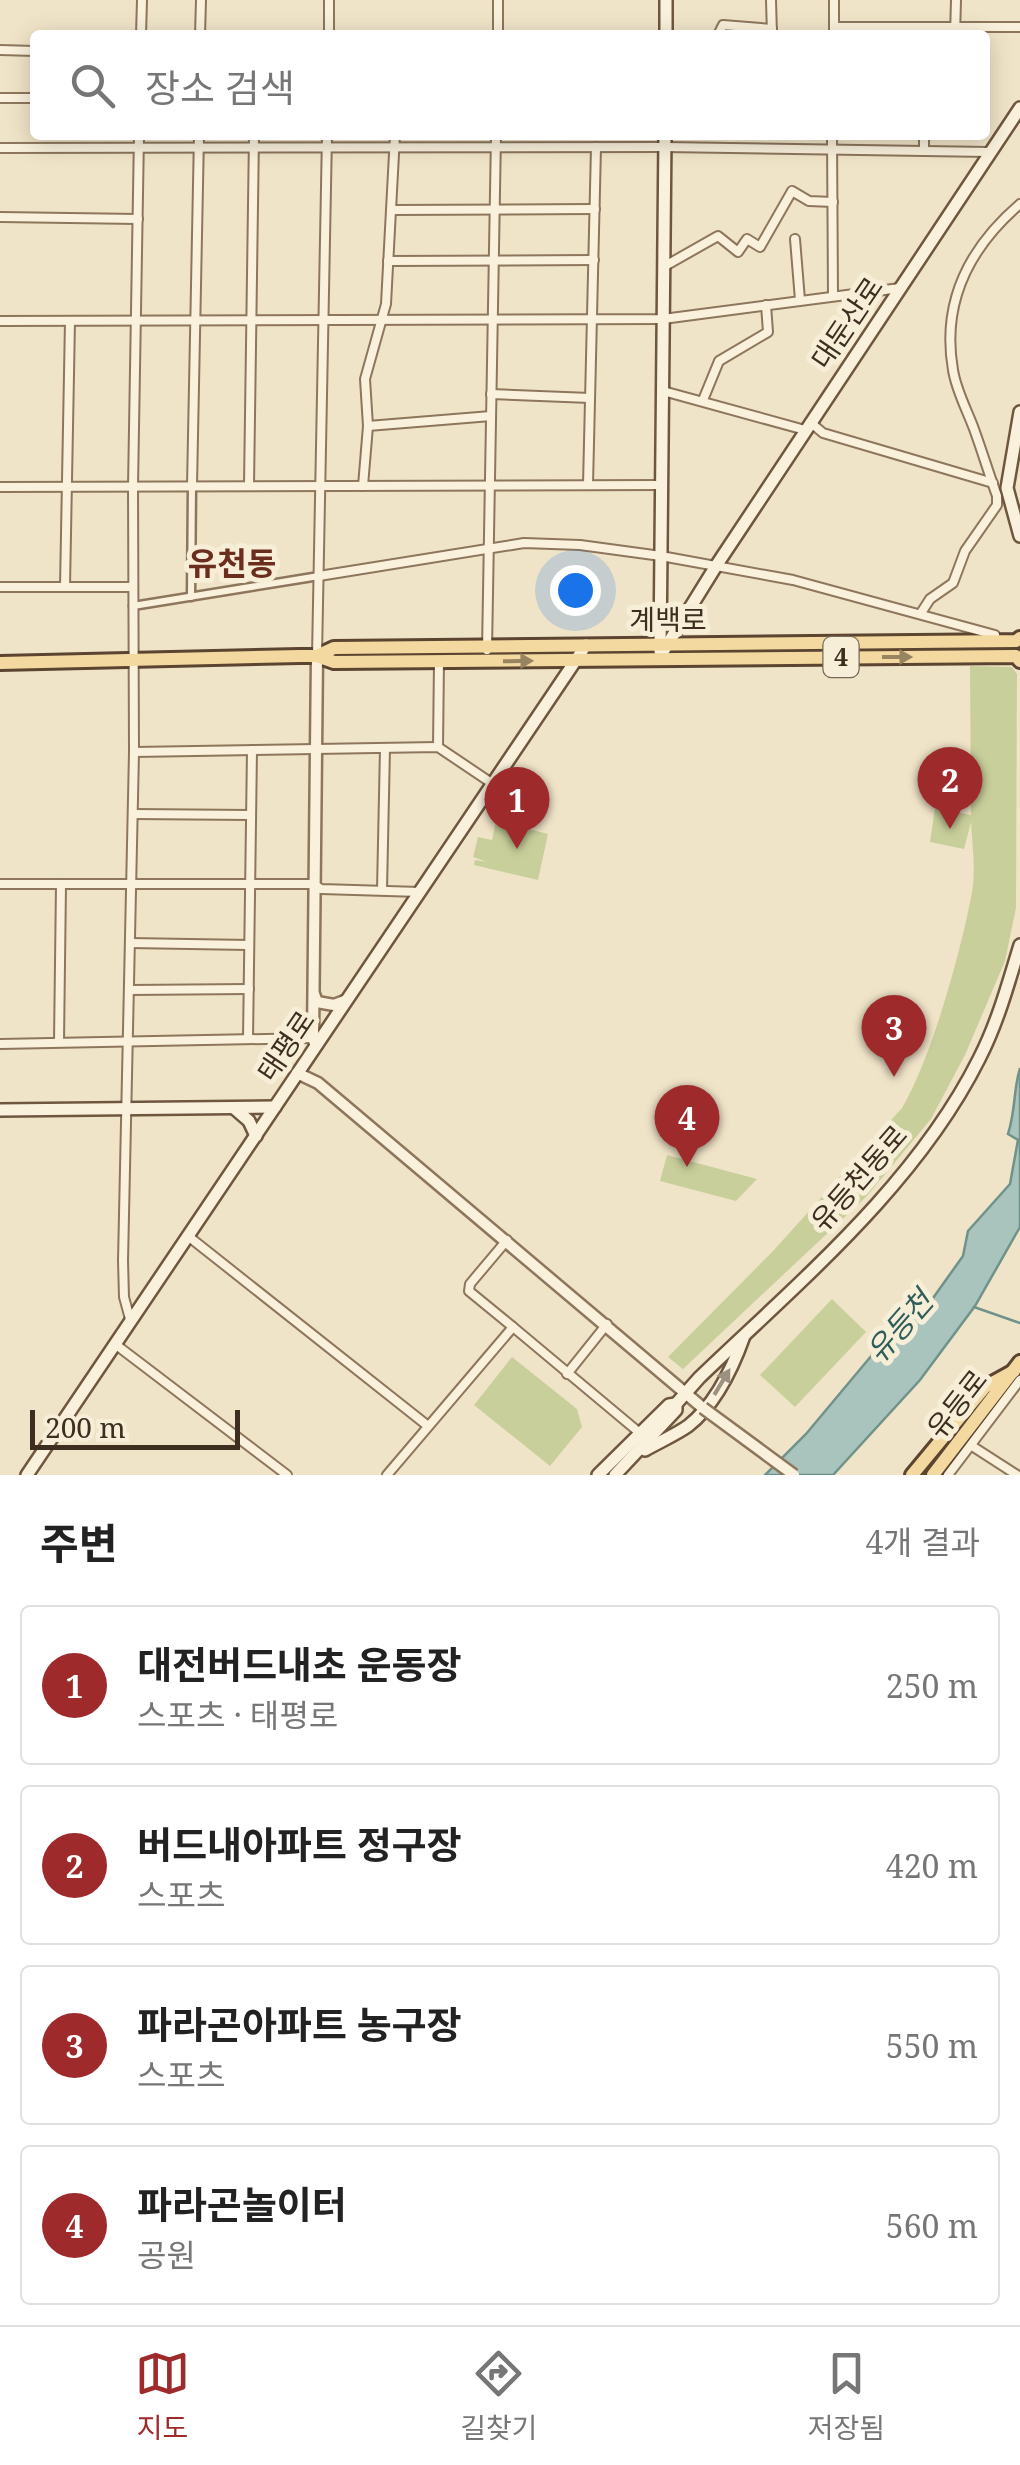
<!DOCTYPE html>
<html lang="ko">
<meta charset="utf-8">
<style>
:root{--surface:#fff;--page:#f6f6f6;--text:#222;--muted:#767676;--line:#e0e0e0;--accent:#9e2a2b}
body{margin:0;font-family:"Noto Serif","Noto Sans KR",serif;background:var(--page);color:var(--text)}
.scale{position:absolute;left:30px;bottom:25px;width:210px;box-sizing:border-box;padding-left:10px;border:5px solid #3d2e20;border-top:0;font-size:28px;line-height:35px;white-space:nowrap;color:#3d2e20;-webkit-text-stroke:8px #f7eed8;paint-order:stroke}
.you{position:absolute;left:575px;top:590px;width:35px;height:35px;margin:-25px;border:8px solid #fff;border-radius:50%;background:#1a73e8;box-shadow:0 0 0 15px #1a73e833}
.badge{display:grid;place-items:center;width:65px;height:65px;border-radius:50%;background:var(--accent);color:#fff;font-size:32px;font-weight:700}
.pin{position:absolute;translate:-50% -82px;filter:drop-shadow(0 2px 5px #0008)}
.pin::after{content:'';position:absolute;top:52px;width:35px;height:30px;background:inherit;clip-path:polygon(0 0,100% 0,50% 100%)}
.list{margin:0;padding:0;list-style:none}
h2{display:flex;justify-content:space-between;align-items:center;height:130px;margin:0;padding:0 40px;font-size:42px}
h2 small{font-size:32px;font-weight:400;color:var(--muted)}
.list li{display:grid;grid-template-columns:65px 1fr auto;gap:30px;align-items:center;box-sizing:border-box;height:160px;margin:0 20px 20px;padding:0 20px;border:2px solid var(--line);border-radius:10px}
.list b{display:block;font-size:38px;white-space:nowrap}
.list p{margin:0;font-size:32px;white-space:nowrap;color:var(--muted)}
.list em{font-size:32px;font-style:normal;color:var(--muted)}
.icon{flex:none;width:55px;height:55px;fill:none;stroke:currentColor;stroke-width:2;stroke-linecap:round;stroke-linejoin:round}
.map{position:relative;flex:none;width:1020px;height:1475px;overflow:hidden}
.search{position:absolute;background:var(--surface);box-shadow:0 5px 25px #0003;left:30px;right:30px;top:30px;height:110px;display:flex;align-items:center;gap:25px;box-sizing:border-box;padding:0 35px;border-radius:10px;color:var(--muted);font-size:38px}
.sheet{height:850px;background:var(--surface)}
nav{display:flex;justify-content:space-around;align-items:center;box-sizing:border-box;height:140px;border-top:2px solid var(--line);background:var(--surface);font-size:28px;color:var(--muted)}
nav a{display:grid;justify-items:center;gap:5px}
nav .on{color:var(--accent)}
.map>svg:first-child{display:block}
.green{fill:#c9cf9b}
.water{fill:#a9c4bc;stroke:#6f938a;stroke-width:2.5}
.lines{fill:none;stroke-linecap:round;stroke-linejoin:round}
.stream{stroke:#6f938a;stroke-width:2.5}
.pedestrian-casing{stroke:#8d765c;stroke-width:11}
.minor-casing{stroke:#8d765c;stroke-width:12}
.tertiary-casing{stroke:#8d765c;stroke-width:15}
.secondary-casing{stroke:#6f573f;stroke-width:16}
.primary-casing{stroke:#5b4430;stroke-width:18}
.pedestrian{stroke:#faf1dc;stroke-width:6}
.minor{stroke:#faf1dc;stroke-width:8}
.tertiary{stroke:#faf1dc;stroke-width:10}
.secondary{stroke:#faf1dc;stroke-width:11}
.primary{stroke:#f3d9a0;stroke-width:12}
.tertiary-bridge-casing{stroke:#8d765c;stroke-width:15;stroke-linecap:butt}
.tertiary-bridge{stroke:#faf1dc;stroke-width:10}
.oneway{fill:#988460}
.oneway2{fill:#9c907e}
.labels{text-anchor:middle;stroke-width:10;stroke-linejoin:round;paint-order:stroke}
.shield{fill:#f7eed8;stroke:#756857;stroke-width:2.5}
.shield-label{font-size:25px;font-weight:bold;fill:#3d2e20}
.street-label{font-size:28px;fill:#3d2e20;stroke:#f7eed8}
.water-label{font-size:30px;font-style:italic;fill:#2f5d5a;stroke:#f7eed8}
.quarter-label{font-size:32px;font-weight:bold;fill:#6b2e1e;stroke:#f7eed8}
</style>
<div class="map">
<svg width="1020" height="1475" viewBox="0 0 1020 1475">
<rect width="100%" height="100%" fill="#f0e4c8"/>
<!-- green -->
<g class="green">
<path d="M970 666 1012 667 1017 674 1016 908 1005 961 965 1055 931 1119 866 1197 683 1369 668 1357 774 1250 902 1108C932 1057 961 951 972 892 976 870 972 844 971 822L964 849 930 842 935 808 971 815Z"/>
<path d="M496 821 548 834 538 880 474 865 475 860 487 862 473 857 478 837 492 840Z"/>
<path d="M667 1155 757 1179 736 1201 660 1181Z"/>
<path d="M832 1299 866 1332 795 1407 760 1375Z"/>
<path d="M512 1357 577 1409 582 1427 550 1466 474 1405Z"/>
</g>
<!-- water -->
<path class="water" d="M1020 1068V1227L975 1306 920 1380 833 1475H765L806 1434 882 1343 904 1322 928 1305 963 1256 968 1231 1010 1184 1018 1140 1008 1134C1016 1109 1013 1091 1020 1068Z"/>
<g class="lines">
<!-- stream -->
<path class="stream" d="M974 1307 1020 1323"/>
<!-- pedestrian casing -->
<g class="pedestrian-casing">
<g id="pedestrian">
<path d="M191 597 192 486"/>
<path d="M133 606 319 576"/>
</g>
</g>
<!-- minor casing -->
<g class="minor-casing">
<g id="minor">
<path d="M771 0 772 35"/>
<path d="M834 27H1020"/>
<path d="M141 35 142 0"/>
<path d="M200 35 201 0"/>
<path d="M329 35V0"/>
<path d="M498 35V0"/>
<path d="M718 35 723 25 772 29"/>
<path d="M834 35V0"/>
<path d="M955 35 956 0"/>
<path d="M0 50 35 51"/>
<path d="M0 98H35"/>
<path d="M832 135 833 296"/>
<path d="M924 135V151"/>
<path d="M0 148 665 147 990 152"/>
<path d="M391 210 595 209"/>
<path d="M0 217 138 219"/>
<path d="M795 239 800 300"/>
<path d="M388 261 594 260"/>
<path d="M665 266 718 236 738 252 747 239 760 247 792 191 809 201 833 202"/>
<path d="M0 321 663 319 900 288"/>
<path d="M663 391 805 430"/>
<path d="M491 394 590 398"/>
<path d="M703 400 719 361 768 332 766 305"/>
<path d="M810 422 823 433 993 483"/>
<path d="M368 426 491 416"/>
<path d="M588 485 596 147"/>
<path d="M192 486 199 135"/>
<path d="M249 486 254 135"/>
<path d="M363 486 368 426 365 379 386 304 395 135"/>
<path d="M0 487 662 485"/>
<path d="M319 576 524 543 580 545 661 556 793 580 995 635"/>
<path d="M0 587H133"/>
<path d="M65 587 70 321"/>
<path d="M921 613 930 599 953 583 965 551 997 505V496C989 474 982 451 974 429 967 410 956 390 953 370 941 301 970 247 1020 204"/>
<path d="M487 650 496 135"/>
<path d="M317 656 327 135"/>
<path d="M438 747 439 661"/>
<path d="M134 752 438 747 493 784"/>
<path d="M133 814 251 815"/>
<path d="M0 884H313L321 889 420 892"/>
<path d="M382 890 385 748"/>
<path d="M130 943 249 945"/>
<path d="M129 990 249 989"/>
<path d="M248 1039 252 750"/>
<path d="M59 1042 61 885"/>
<path d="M0 1044 313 1038"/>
<path d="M188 1236 428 1426"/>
<path d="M130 1319 124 1297 123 1261 134 752 133 487 139 135"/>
<path d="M513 1327 641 1434"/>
<path d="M115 1344 287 1475"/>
<path d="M567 1374 607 1324"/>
<path d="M972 1446 1017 1475"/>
<path d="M387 1475 513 1327 469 1291 470 1284 507 1240"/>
<path d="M948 1475 1020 1380"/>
</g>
</g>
<!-- tertiary casing -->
<g class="tertiary-casing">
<g id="tertiary">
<path d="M314 994 317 1002 334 1005 347 1000"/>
<path d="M316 1046 313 1038 317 656"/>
<path d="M297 1073 318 1083 703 1408"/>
</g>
</g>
<!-- secondary casing -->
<g class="secondary-casing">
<g id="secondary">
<path d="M666 35V0"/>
<path d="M1020 412 1007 488 1020 536"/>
<path d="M664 650 716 566 1020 108"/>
<path d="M660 651 665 135"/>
<path d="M234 1108 249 1121 256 1136"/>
<path d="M0 1110 275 1107"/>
<path d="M645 1450C659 1442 675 1435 688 1426 715 1405 733 1367 744 1336"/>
<path d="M27 1475 586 645"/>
<path d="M598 1475 669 1405 676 1404"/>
<path d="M615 1475 676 1410V1404L699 1378C799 1282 916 1185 979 1059 998 1022 1008 984 1020 945"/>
</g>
</g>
<!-- primary casing -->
<g class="primary-casing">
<g id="primary">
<path d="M317 656 334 648 1016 641 1020 638"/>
<path d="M0 663 300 656H317L334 662 1016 656 1020 661"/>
<path d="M912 1475 985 1387 1014 1371"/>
<path d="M933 1475 1020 1362"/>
</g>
</g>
<!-- pedestrian -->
<use href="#pedestrian" class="pedestrian"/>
<!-- minor -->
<use href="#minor" class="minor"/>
<!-- tertiary -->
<use href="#tertiary" class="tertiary"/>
<!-- secondary -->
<use href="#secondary" class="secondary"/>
<!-- primary -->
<use href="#primary" class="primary"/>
<!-- tertiary-bridge casing -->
<g class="tertiary-bridge-casing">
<path id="tertiary-bridge" d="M703 1408 794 1475"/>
</g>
<!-- tertiary-bridge -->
<use href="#tertiary-bridge" class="tertiary-bridge"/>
</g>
<!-- one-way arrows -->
<defs><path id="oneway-solid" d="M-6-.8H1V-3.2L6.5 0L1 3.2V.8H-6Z" transform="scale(2.5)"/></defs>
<g class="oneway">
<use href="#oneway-solid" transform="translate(897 657)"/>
<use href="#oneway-solid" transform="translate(518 661) rotate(-1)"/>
</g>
<use class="oneway2" href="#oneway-solid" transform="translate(722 1382) rotate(-59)"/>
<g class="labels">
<!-- shield labels -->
<rect class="shield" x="823.5" y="637" width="35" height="40" rx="8"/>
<g class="shield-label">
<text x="841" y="666">4</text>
</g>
<!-- street labels -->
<g class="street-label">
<text transform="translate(847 323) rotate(-56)" y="10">대둔산로</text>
<text x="668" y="630">계백로</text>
<text transform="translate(286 1046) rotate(-56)" y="10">태평로</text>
<text transform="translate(859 1178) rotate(-49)" y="10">유등천동로</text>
<text transform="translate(957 1404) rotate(-52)" y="10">유등로</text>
</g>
<!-- water labels -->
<g class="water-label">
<text transform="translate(900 1327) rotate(-49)" y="10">유등천</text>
</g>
<!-- quarter labels -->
<g class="quarter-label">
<text x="232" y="575">유천동</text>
</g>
</g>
</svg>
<div class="scale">200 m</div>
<div class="you"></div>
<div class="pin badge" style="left:517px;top:849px">1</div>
<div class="pin badge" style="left:950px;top:829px">2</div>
<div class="pin badge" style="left:894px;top:1077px">3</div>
<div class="pin badge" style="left:687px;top:1167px">4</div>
<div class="search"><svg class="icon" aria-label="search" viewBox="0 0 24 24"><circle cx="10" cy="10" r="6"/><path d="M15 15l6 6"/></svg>장소 검색</div>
</div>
<section class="sheet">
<h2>주변<small>4개 결과</small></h2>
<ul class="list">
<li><span class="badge">1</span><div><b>대전버드내초 운동장</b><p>스포츠 · 태평로</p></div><em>250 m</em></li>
<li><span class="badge">2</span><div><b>버드내아파트 정구장</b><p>스포츠</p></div><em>420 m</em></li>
<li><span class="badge">3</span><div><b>파라곤아파트 농구장</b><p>스포츠</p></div><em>550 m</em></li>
<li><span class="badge">4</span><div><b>파라곤놀이터</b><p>공원</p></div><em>560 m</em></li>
</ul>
</section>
<nav>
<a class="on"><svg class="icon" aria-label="map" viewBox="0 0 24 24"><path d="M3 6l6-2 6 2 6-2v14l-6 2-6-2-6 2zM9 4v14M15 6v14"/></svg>지도</a>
<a><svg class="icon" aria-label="directions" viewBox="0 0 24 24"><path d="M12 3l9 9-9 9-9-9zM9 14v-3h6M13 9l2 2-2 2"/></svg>길찾기</a>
<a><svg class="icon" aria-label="saved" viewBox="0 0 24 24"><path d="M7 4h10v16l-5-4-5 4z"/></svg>저장됨</a>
</nav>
